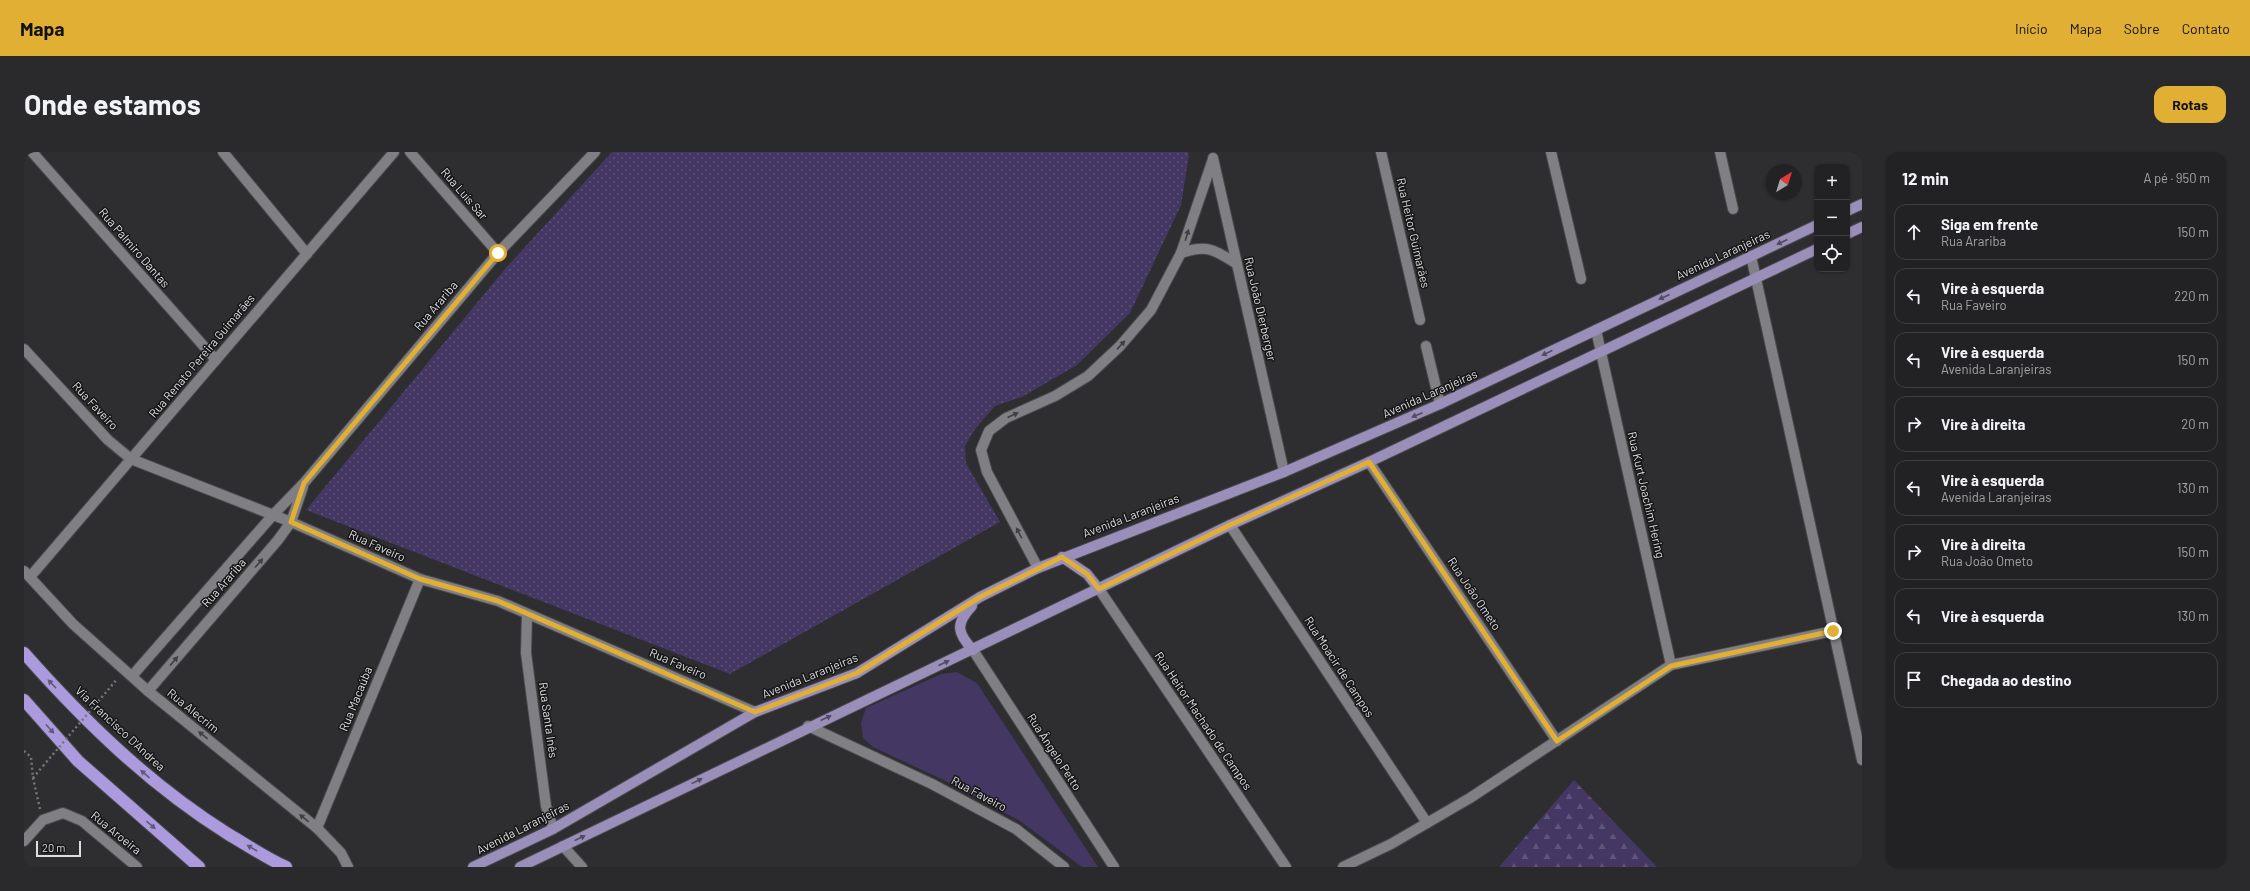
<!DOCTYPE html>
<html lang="pt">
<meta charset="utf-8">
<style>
:root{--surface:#222224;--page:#2a2a2c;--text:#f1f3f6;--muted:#a2a4a6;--line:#3f3f41;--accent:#e1af34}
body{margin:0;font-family:Barlow,sans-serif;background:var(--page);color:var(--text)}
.controls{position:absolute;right:12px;top:12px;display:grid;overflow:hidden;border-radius:8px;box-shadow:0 1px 3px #0004}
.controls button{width:36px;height:36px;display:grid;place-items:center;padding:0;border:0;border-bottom:1px solid var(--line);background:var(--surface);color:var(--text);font:20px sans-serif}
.compass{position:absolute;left:1742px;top:12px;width:36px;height:36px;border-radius:50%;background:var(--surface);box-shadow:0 1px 3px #0004;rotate:38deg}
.scale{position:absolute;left:12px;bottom:10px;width:45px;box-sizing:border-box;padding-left:4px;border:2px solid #dedee0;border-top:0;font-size:11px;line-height:14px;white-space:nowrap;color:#dedee0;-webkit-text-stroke:3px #161617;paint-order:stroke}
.stop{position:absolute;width:12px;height:12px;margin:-9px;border:3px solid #e1af34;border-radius:50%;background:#fff}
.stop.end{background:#e1af34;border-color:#fff;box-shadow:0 1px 4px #0008}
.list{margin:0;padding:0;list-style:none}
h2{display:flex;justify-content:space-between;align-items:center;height:52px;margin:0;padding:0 16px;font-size:17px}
h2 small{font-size:13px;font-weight:400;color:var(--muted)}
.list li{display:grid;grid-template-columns:26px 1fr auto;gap:12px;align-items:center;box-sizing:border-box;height:56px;margin:0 8px 8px;padding:0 8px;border:1px solid var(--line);border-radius:12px}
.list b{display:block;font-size:15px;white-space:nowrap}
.list p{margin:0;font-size:13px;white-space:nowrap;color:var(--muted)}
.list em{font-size:13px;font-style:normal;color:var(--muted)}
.icon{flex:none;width:22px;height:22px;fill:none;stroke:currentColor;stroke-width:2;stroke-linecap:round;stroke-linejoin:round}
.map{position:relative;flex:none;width:1838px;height:715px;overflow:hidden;border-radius:12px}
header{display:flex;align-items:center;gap:24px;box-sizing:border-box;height:56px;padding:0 20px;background:var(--accent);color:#111}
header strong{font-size:19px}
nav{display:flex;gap:22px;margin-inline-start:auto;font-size:14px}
.intro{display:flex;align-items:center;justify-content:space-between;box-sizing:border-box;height:96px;padding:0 24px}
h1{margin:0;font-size:28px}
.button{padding:10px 18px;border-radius:12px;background:var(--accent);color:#111;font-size:14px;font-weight:700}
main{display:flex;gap:24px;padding:0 24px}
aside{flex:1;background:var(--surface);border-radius:12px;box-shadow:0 1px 3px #0004}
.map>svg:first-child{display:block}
.grass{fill:url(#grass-dots)}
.forest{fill:url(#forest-firs)}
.park{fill:#443763}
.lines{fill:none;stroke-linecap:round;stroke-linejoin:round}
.minor-casing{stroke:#4a4a4c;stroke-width:12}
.major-casing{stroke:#4a4a4c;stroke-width:12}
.highway-casing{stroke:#4a4a4c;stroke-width:14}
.path{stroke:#767678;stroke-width:2.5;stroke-dasharray:2 3;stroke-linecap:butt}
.minor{stroke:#807f83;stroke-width:10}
.major{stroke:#9a8fba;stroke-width:10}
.highway{stroke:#ac9ade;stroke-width:12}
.path-bridge{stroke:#767678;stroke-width:2.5;stroke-dasharray:2 3;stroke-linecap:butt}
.oneway{fill:#404042}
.oneway2{fill:#514c60}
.oneway3{fill:#61587a}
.route{stroke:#e1af34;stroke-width:5}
.labels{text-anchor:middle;stroke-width:3;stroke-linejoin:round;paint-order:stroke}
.street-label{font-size:12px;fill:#dedee0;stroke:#161617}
</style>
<header>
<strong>Mapa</strong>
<nav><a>Início</a><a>Mapa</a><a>Sobre</a><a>Contato</a></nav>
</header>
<div class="intro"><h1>Onde estamos</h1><a class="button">Rotas</a></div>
<main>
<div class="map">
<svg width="1838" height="715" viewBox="0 0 1838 715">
<defs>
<pattern id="grass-dots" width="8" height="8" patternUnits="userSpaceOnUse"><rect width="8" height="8" fill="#443763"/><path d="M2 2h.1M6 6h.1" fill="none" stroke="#5f5479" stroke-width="1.8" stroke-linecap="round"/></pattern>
<pattern id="forest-firs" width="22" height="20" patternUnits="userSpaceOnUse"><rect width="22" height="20" fill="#443763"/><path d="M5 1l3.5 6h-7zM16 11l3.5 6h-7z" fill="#5f5479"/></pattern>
</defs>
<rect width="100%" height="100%" fill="#2e2d30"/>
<!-- grass -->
<path class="grass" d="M588 0H1164L1165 3 1157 53 1106 161 1053 213 998 245 971 254 951 277 941 294 942 311 976 370 706 522 282 358 481 117Z"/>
<!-- forest -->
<path class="forest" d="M1550 628 1633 715H1475Z"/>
<!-- park -->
<path class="park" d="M933 520 953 531 1074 715H1058L996 669 930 633 849 595 839 586 837 571 842 556 917 522Z"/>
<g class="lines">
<!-- minor casing -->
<g class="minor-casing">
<g id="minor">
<path d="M8 0 192 208"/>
<path d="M199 0 283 102"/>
<path d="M386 0 474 101"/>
<path d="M1357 0 1396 168"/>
<path d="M1527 0 1557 127"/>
<path d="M1696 0 1709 57"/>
<path d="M1189 6 1260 320"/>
<path d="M1157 101C1184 92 1191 98 1213 112"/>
<path d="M1727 104 1838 608"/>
<path d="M1572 178 1647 513"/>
<path d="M1402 194 1416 252"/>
<path d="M0 197 84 288 107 307 267 370 396 427 474 449 731 560"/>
<path d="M1345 310 1533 589"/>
<path d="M1206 373 1403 671"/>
<path d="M1014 416 963 320 957 298 965 279 982 266 1031 244 1064 224 1096 194 1127 158 1157 101 1189 7"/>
<path d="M0 419 49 472 124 539 293 676 317 701 324 715"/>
<path d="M6 425 370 0"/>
<path d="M1075 437 1262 715"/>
<path d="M503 462 502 501 522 654 529 677"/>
<path d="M949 498 1090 715"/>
<path d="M108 524 249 363 280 331 474 101 571 0"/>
<path d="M124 539 254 388 267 370 279 335"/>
<path d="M784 574 908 632 992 677 1040 715"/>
<path d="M293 676 396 427"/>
<path d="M0 689 19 668 39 661 58 669 113 715"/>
<path d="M539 694 558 715"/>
<path d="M1319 715 1367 692 1446 646 1647 513 1809 479"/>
</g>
</g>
<!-- major casing -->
<g class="major-casing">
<g id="major">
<path d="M1823 59 1838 52"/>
<path d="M1823 82 1838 75"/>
<path d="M1038 405 1063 422 1075 437"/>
<path d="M948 454C931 472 933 481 949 498"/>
<path d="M449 715 529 677 731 560 833 521 956 445 1014 416 1260 320 1416 252 1793 73"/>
<path d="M496 715 1206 373 1345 310 1793 97"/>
</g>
</g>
<!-- highway casing -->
<g class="highway-casing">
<g id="highway">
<path d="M0 501C61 570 126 633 204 682 223 693 242 706 262 715"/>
<path d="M0 548 54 609 175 715"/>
</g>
</g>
<!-- path -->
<g class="path">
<path d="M84 538 93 527"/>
<path d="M0 599 7 605 9 626 16 657"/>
<path d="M9 626 19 614"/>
</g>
<!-- minor -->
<use href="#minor" class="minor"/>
<!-- major -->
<use href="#major" class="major"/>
<!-- highway -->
<use href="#highway" class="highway"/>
<!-- path-bridge -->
<path class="path-bridge" d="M19 614 84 538"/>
</g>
<!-- one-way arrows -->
<defs><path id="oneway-solid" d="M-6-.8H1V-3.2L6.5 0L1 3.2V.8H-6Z"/></defs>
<g class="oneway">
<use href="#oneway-solid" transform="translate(1163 83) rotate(-73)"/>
<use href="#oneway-solid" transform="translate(1097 193) rotate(-47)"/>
<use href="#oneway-solid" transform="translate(989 263) rotate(-24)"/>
<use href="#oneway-solid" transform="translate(995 381) rotate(-118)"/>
<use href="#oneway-solid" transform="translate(235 411) rotate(-49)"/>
<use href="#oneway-solid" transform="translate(150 509) rotate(-49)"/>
<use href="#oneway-solid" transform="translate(179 583) rotate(-141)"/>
<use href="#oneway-solid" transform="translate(280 666) rotate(-141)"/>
</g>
<g class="oneway2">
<use href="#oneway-solid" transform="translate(1758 90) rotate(155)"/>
<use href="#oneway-solid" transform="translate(1640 145) rotate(155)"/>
<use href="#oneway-solid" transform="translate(1523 201) rotate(154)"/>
<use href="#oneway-solid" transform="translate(1393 263) rotate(157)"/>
<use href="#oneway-solid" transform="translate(920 511) rotate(-25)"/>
<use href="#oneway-solid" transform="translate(802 566) rotate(-25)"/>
<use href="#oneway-solid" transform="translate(673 629) rotate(-26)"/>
<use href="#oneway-solid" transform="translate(556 686) rotate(-26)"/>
</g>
<g class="oneway3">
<use href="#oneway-solid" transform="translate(28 532) rotate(-134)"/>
<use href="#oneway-solid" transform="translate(26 577) rotate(48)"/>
<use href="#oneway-solid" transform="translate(121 622) rotate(-140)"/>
<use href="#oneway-solid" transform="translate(127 673) rotate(40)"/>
<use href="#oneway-solid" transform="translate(228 696) rotate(-150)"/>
</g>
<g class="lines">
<!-- route -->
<path class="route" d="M474 101 280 331 267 370 396 427 474 449 731 560 833 521 956 445 1038 405 1063 422 1075 437 1206 373 1345 310 1533 589 1647 514 1809 479"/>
</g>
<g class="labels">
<!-- street labels -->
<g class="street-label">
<text transform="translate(440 42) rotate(49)" y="4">Rua Luís Sar</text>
<text transform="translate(1389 81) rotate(77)" y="4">Rua Heitor Guimarães</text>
<text transform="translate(110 96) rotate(49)" y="4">Rua Palmiro Dantas</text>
<text transform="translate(1699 103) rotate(-25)" y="4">Avenida Laranjeiras</text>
<text transform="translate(412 154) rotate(-50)" y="4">Rua Arariba</text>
<text transform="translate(1236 157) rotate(77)" y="4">Rua João Dierberger</text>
<text transform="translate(178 204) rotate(-50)" y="4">Rua Renato Pereira Guimarães</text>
<text transform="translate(1406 242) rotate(-24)" y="4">Avenida Laranjeiras</text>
<text transform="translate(71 254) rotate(47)" y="4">Rua Faveiro</text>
<text transform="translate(1622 343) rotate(77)" y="4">Rua Kurt Joachim Hering</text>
<text transform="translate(1107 364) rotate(-21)" y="4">Avenida Laranjeiras</text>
<text transform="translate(353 394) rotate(24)" y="4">Rua Faveiro</text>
<text transform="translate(200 431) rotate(-49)" y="4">Rua Arariba</text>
<text transform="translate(1450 442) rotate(56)" y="4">Rua João Ometo</text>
<text transform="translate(654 512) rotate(23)" y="4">Rua Faveiro</text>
<text transform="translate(1315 515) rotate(57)" y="4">Rua Moacir de Campos</text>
<text transform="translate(786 524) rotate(-22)" y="4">Avenida Laranjeiras</text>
<text transform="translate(332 547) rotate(-68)" y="4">Rua Macaúba</text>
<text transform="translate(169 559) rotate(39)" y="4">Rua Alecrim</text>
<text transform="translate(524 568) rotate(82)" y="4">Rua Santa Inês</text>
<text transform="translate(1179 569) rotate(56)" y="4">Rua Heitor Machado de Campos</text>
<text transform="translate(96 577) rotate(43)" y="4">Via Francisco D'Andrea</text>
<text transform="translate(1030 600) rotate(57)" y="4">Rua Ângelo Petto</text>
<text transform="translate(955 642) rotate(28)" y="4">Rua Faveiro</text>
<text transform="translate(499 676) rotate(-27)" y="4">Avenida Laranjeiras</text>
<text transform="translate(92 681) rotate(39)" y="4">Rua Aroeira</text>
</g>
</g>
</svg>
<div class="controls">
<button>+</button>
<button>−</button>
<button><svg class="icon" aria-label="locate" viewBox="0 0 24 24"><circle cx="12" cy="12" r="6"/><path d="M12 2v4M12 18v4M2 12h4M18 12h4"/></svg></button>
</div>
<svg class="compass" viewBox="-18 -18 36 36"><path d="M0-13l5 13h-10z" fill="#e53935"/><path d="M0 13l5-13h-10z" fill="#a2a4a6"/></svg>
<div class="scale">20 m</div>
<div class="stop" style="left:474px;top:101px"></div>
<div class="stop end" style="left:1809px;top:479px"></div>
</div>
<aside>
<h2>12 min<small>A pé · 950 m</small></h2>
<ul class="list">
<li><svg class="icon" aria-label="ahead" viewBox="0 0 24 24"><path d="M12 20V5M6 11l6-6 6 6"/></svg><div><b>Siga em frente</b><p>Rua Arariba</p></div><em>150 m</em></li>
<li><svg class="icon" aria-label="left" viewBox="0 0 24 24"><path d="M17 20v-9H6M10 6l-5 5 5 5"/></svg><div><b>Vire à esquerda</b><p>Rua Faveiro</p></div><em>220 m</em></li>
<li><svg class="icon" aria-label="left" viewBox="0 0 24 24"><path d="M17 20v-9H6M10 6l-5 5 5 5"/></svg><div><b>Vire à esquerda</b><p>Avenida Laranjeiras</p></div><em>150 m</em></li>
<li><svg class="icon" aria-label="right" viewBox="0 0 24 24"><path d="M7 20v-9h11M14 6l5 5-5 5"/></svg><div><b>Vire à direita</b></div><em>20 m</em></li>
<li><svg class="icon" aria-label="left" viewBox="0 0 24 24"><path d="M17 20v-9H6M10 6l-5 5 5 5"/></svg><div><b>Vire à esquerda</b><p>Avenida Laranjeiras</p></div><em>130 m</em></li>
<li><svg class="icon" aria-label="right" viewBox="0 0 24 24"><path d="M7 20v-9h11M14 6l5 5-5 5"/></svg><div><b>Vire à direita</b><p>Rua João Ometo</p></div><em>150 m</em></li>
<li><svg class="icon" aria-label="left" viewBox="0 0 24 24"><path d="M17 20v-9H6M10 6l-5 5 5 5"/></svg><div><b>Vire à esquerda</b></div><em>130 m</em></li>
<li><svg class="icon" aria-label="arrive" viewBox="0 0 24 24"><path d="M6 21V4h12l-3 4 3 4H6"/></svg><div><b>Chegada ao destino</b></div></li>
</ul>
</aside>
</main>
